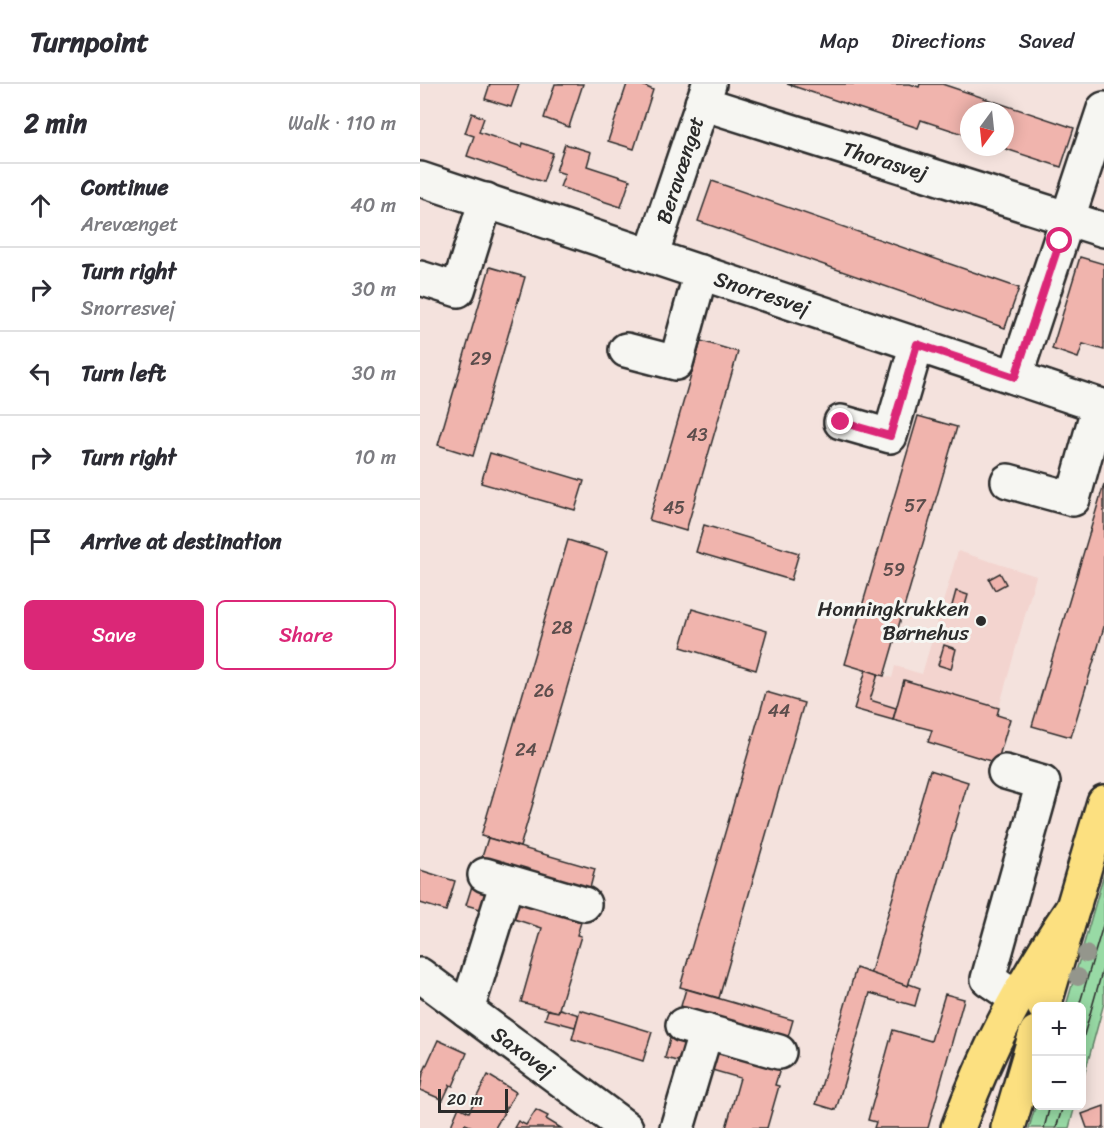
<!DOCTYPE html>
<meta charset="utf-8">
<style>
:root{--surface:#fff;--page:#f2f2f3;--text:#2b2b33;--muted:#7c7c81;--line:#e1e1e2;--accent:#db2777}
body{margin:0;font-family:Sriracha,sans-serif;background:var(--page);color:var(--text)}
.controls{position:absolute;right:18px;bottom:18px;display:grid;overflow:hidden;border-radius:9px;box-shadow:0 3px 15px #0003}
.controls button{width:54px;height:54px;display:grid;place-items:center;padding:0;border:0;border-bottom:2px solid var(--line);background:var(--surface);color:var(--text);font:30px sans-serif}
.compass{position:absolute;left:540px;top:18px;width:54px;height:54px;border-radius:50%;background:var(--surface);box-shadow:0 3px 15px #0003;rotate:195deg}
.scale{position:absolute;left:18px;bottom:15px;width:70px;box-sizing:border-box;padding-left:6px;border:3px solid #2b2b2b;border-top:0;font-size:16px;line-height:21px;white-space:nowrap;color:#2b2b2b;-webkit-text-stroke:4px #f6f6f2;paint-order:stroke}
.stop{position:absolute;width:18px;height:18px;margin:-14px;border:4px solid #db2777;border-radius:50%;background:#fff}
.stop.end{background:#db2777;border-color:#fff;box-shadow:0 2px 6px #0008}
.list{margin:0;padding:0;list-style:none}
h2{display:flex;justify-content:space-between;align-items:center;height:78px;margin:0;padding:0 24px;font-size:26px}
h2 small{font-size:20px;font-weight:400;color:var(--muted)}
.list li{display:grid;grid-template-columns:39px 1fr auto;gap:18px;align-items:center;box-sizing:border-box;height:84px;padding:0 24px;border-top:2px solid var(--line)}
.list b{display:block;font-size:22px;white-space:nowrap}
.list p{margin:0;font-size:20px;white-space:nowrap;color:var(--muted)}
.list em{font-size:20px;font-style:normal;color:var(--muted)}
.actions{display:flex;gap:12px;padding:18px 24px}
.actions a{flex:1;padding:14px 0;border:2px solid var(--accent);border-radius:9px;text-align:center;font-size:21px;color:var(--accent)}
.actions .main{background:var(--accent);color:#fff}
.icon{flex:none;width:33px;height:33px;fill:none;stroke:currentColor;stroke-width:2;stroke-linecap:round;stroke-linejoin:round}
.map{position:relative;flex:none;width:684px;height:1044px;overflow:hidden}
header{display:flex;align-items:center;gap:36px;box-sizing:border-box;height:84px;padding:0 30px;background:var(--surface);border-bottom:2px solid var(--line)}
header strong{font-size:28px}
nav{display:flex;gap:33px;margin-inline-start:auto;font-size:21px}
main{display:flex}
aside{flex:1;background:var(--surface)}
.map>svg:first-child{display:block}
.built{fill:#f3d4cf}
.green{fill:#98daa5;stroke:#628268;stroke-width:1.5}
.building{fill:#f0b4ad;stroke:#2b2b2b;stroke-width:1.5}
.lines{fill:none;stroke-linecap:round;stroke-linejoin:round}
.minor-casing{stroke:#2b2b2b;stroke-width:38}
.major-casing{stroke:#2b2b2b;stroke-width:38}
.minor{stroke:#f6f6f2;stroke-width:33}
.major{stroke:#fce080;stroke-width:33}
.tram{stroke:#2b2b2b;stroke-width:1.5}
.tree{fill:#94968c}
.route{stroke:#db2777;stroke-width:8}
.poi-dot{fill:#2b2b2b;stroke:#f6f6f2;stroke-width:2}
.labels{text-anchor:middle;stroke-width:6;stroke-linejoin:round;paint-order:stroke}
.number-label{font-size:18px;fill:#5c4d4c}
.street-label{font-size:21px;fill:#2b2b2b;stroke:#f6f6f2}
.poi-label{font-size:21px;fill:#2b2b2b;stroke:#f6f6f2;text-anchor:end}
</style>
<header>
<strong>Turnpoint</strong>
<nav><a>Map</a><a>Directions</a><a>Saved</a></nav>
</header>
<main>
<aside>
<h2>2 min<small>Walk · 110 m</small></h2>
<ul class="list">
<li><svg class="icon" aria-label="ahead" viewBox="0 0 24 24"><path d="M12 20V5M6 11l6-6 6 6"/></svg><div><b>Continue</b><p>Arevænget</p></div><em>40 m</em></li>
<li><svg class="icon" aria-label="right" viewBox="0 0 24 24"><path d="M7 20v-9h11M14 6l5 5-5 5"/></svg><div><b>Turn right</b><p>Snorresvej</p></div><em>30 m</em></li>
<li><svg class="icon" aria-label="left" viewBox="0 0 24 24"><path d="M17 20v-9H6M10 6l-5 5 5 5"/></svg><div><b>Turn left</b></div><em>30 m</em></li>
<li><svg class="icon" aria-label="right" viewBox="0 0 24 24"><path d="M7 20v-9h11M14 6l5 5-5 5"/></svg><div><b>Turn right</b></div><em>10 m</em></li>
<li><svg class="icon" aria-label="arrive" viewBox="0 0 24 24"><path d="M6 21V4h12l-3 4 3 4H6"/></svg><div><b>Arrive at destination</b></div></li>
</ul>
<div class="actions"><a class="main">Save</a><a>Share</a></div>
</aside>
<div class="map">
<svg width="684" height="1044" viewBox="0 0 684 1044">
<rect width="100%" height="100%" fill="#f4e2dd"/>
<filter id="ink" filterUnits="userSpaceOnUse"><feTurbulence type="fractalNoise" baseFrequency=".0167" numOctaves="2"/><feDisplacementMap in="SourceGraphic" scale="12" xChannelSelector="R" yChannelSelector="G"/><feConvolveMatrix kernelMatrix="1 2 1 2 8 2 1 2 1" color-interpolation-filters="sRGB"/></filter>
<g filter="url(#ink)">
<!-- built -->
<path class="built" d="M538 467 616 492 577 631 590 635 577 679 508 658 512 646 473 636 476 624 450 616 458 590 472 594 475 582 502 590Z"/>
<!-- green -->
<g class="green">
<path d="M684 790V919L662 999V922H646Z"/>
<path d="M616 1020 655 1022 649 1044H609Z"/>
</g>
<!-- building -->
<g class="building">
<path d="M70 0H99L91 23 65 15Z"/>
<path d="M135 0H163L149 43 124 34Z"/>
<path d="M207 0H220L233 6 214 65 188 57Z"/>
<path d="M367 0H490L499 3 500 0H522L654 44 641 83 580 63H585V27H549V52L501 36 498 44Z"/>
<path d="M52 29 64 34 59 48 102 63 103 59 133 69 123 98 47 72 54 52 45 49Z"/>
<path d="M145 60 171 68 167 82 210 96 201 123 140 103 145 90 136 87Z"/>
<path d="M292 97 599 204 585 244 278 137Z"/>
<path d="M660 173 684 180V266L663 260 658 274 632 265Z"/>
<path d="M70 183 105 193 53 372 18 361Z"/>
<path d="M281 257 318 268 266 447 229 436Z"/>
<path d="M498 332 537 343 464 592 425 580Z"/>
<path d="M70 369 164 397 155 426 61 399Z"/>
<path d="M684 400V543L651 653 612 642Z"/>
<path d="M284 441 379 469 371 496 276 468Z"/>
<path d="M148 456 187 468 100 763 61 752Z"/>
<path d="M580 489 586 500 575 506 569 495Z"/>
<path d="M536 507 548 511 542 532 530 529Z"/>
<path d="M272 525 347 547 336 586 261 563Z"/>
<path d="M524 561 536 565 531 585 518 581Z"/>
<path d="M446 586 458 590 450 616 476 624 473 636 434 625Z"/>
<path d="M484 596 579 624 577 631 590 635 577 679 508 658 512 646 473 636Z"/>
<path d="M346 608 384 619 299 914 260 903Z"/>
<path d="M510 686 548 698 488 902 450 891Z"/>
<path d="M68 754 175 785 170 804 62 773Z"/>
<path d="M0 786 35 797 26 827 0 819Z"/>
<path d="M52 802 73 809 67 827 46 821Z"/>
<path d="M93 814 162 835 157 851 161 852 138 928 101 918 122 844 88 833Z"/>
<path d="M436 884 488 902 489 900 500 904 495 922 450 909 416 1026 396 1020Z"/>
<path d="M266 905 373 936 368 953 261 922Z"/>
<path d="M525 910 544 915 508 1044H454L456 1038 448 1036 473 946 511 957Z"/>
<path d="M140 925 159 931 155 943 125 935 128 926 138 928Z"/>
<path d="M160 926 232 948 223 977 152 955Z"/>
<path d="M250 954 270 959 265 979 245 974Z"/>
<path d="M18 956 47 969 33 1002 30 1001 23 1016 0 1006 3 989Z"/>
<path d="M290 964 360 985 355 1001 359 1002 347 1044H306L320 994 285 984Z"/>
<path d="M68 991 96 1008 75 1044H55L45 1040 43 1044H30L39 1023 49 1028Z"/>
<path d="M684 1022V1044H667L662 1030Z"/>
<path d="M116 1026 128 1032 126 1035 141 1044H94L98 1037 106 1041Z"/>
</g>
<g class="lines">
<!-- minor casing -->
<g class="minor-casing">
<g id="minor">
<path d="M282 19 684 146"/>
<path d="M0 95 684 323"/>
<path d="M231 172 289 0"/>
<path d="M0 194 38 206 66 116"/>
<path d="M206 266 256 279 281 188"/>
<path d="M595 293 684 25"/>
<path d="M421 338 470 352 497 260"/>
<path d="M588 397 653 415 679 321"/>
<path d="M585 688 623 699 568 895 596 914"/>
<path d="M65 791 164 820"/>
<path d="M0 891 206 1044"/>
<path d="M47 926 87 798"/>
<path d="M263 941 359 968"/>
<path d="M257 1044 286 947"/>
</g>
</g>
<!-- major casing -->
<g class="major-casing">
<g id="major">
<path d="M624 922 684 718"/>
<path d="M538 1044C568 962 605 894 654 822"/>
<path d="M588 1044 616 949"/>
</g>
</g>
<!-- minor -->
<use href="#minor" class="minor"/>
<!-- major -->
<use href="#major" class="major"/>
<!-- tram -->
<g class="tram">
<path d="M659 922 684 838"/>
<path d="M662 958 684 881"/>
<path d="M624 1044 630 1022"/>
<path d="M636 1044 643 1022"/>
</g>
</g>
<!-- trees -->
<g class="tree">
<circle cx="666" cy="870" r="9"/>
<circle cx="658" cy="893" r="9"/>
</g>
</g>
<g class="lines" filter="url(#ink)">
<!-- route -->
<path class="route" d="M421 338 470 352 497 260 595 293 640 157"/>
</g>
<!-- markers -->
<circle class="poi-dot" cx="561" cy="537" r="6"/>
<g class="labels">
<!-- number labels -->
<g class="number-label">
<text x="61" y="281">29</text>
<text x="277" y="357">43</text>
<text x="495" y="428">57</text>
<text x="254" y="430">45</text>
<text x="474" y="492">59</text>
<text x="142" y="550">28</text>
<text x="124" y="613">26</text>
<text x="359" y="633">44</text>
<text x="106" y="672">24</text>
</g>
<!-- street labels -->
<g class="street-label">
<text transform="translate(465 77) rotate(17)" y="7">Thorasvej</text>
<text transform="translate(260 86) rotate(-72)" y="7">Beravænget</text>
<text transform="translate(342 209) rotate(18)" y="7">Snorresvej</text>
<text transform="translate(103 968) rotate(36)" y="7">Saxovej</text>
</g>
<!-- poi labels -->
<g class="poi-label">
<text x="549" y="532">Honningkrukken<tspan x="549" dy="24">Børnehus</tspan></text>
</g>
</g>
</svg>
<div class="controls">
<button>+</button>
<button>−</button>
</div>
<svg class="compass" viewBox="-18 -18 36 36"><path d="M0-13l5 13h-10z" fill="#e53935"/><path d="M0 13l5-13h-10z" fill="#7c7c81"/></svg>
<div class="scale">20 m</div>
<div class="stop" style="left:640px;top:157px"></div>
<div class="stop end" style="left:421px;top:338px"></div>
</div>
</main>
